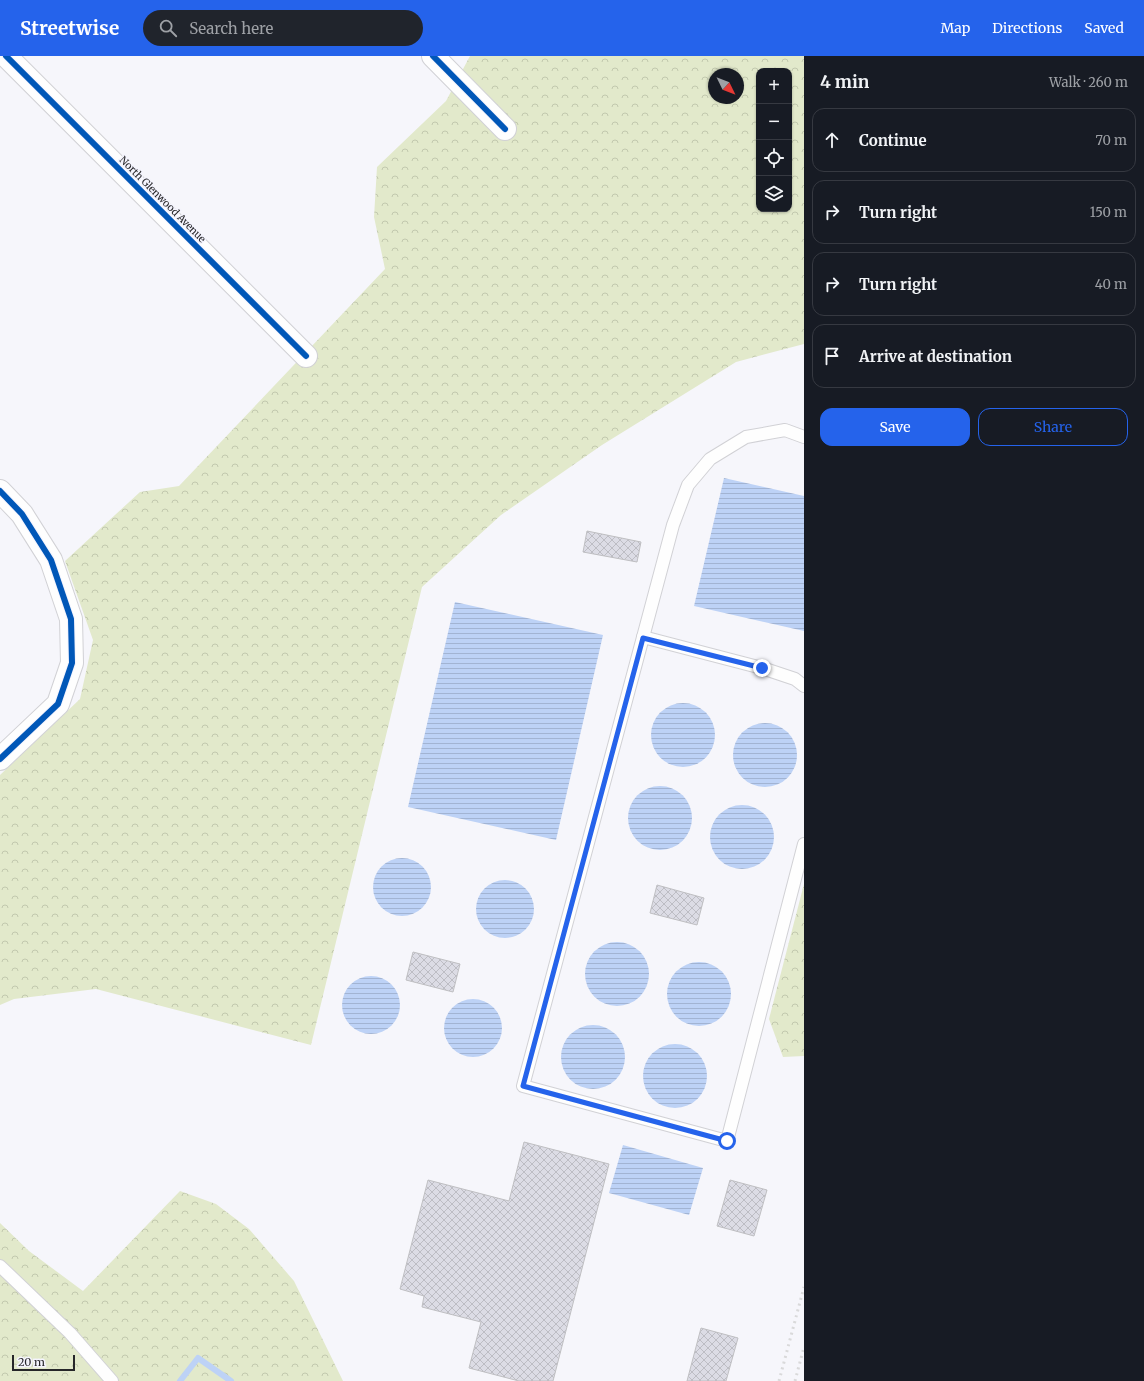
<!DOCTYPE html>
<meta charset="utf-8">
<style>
:root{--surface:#171b24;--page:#20242c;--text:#f1f3f6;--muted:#9ea1a6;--line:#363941;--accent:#2563eb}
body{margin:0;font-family:Merriweather,serif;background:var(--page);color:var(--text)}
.controls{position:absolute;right:12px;top:12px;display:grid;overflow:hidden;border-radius:8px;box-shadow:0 1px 3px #0004}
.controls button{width:36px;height:36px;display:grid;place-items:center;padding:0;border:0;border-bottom:1px solid var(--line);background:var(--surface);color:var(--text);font:20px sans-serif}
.compass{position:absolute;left:708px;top:12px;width:36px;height:36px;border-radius:50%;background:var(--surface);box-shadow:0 1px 3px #0004;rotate:133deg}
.scale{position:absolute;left:12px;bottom:10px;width:63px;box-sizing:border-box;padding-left:4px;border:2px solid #262629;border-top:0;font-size:11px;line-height:14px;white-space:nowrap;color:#262629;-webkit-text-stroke:3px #f4f4fd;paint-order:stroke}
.stop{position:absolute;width:12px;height:12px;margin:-9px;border:3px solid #2563eb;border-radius:50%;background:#fff}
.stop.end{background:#2563eb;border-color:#fff;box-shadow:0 1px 4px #0008}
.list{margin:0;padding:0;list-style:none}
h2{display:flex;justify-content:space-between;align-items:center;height:52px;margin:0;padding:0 16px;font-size:17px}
h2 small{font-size:13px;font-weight:400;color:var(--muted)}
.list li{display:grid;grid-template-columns:26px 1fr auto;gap:12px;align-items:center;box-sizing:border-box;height:64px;margin:0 8px 8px;padding:0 8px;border:1px solid var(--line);border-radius:12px}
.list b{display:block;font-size:15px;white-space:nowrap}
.list em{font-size:13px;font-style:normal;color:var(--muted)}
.actions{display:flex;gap:8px;padding:12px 16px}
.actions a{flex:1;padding:9px 0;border:1px solid var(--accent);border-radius:12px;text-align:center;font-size:14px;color:var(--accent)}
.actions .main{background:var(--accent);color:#fff}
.icon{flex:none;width:22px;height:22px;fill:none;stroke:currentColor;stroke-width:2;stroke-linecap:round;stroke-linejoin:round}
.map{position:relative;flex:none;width:804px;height:1325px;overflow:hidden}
header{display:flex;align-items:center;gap:24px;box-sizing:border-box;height:56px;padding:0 20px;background:var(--accent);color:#fff}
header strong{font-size:19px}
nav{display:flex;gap:22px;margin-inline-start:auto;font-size:14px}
.search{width:280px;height:36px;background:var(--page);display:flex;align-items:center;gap:10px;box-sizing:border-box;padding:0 14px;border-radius:22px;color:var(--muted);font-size:15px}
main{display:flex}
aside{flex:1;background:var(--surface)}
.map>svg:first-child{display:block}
.forest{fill:url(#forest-crowns);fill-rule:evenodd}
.water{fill:url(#water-rules)}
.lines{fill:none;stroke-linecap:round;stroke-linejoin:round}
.stream{stroke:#bdd2f6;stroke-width:6}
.building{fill:url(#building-cross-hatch);stroke:#bfbfc2}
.service-casing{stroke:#d1d1d5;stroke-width:14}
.minor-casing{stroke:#d1d1d5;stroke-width:24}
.service{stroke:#fefefe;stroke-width:12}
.minor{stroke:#fefefe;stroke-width:22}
.rail{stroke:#d9d9da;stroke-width:3;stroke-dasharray:2 4;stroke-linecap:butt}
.cycleway-casing{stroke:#f4f4fd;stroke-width:8}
.cycleway{stroke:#0057b8;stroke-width:6}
.route{stroke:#2563eb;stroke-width:5}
.labels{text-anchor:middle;stroke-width:3;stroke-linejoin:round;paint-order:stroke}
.street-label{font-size:10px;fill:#262629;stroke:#f4f4fd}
</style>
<header>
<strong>Streetwise</strong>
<div class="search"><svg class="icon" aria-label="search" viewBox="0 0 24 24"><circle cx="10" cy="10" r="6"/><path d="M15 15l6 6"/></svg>Search here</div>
<nav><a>Map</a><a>Directions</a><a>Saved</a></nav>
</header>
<main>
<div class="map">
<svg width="804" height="1325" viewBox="0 0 804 1325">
<defs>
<pattern id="forest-crowns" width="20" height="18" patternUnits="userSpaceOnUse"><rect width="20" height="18" fill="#e2e9cb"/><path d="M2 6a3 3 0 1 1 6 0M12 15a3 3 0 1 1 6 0" fill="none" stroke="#c2c8ae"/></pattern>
<pattern id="water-rules" width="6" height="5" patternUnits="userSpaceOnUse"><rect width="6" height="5" fill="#bdd2f6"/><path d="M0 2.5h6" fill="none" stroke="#a2b4d3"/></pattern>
<pattern id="building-cross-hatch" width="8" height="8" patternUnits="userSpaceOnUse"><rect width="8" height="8" fill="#dcdce5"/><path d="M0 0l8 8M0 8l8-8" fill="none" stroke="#bdbdc4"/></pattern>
</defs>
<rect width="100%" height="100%" fill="#f6f6fb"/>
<!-- forest -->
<g class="forest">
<path d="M470 0H804V288L736 306 602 389 501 459 422 531 311 989 96 933 14 943 0 949V719L80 643 93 584 65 505 140 436 179 430 385 213 374 161 377 111 446 45ZM759 15H789V153H759ZM714 18H738V42H714Z"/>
<path d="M804 828V1000L783 1001 769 963Z"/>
<path d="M180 1135 216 1148 249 1173 294 1225 343 1325H0V1167L29 1195 83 1235Z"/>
</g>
<!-- water -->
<g class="water">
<path d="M724 422 804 440V575L694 550Z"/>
<path d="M455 546 603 579 556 784 408 751Z"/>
<circle cx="683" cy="679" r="32"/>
<circle cx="765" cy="699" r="32"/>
<circle cx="660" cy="762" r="32"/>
<circle cx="742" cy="781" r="32"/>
<circle cx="402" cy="831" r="29"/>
<circle cx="505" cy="853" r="29"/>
<circle cx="617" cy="918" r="32"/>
<circle cx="699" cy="938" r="32"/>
<circle cx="371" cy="949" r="29"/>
<circle cx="473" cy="972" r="29"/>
<circle cx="593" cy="1001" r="32"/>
<circle cx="675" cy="1020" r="32"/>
<path d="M623 1089 703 1112 689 1159 609 1137Z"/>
</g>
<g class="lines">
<!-- stream -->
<path class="stream" d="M180 1325 198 1302 231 1325"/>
</g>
<!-- building -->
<g class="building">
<path d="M587 475 641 486 637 506 583 496Z"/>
<path d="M657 829 704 842 697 869 650 857Z"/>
<path d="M413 896 460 908 453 936 406 924Z"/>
<path d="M524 1086 609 1108 553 1325H519L469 1312 481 1266 422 1251 424 1240 400 1233 428 1124 509 1145Z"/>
<path d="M730 1124 767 1134 754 1180 717 1170Z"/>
<path d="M701 1272 738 1282 726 1325H687Z"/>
</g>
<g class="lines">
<!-- service casing -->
<g class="service-casing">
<g id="service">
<path d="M804 381 785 374 746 381 710 403 688 429 673 469 523 1030 727 1085 804 788"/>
<path d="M643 581 762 612 795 623 804 630"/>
<path d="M0 1210 70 1277 112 1325"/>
</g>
</g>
<!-- minor casing -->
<g class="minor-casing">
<g id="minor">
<path d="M6 0 306 300"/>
<path d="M433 0 505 73"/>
<path d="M0 435 22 458 51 504 71 563 72 607 58 648 0 703"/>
</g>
</g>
<!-- service -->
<use href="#service" class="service"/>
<!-- minor -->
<use href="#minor" class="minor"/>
<!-- rail -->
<g class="rail">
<path d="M779 1325 804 1231"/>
<path d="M795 1325 804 1291"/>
</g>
<!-- cycleway casing -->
<g class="cycleway-casing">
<g id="cycleway">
<path d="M6 0 306 300"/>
<path d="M433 0 505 73"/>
<path d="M0 435 22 458 51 504 71 563 72 607 58 648 0 703"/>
</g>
</g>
<!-- cycleway -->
<use href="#cycleway" class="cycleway"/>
</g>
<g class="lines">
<!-- route -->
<path class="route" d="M727 1085 523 1030 643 582 762 612"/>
</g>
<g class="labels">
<!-- street labels -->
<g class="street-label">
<text transform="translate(163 143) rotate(45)" y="4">North Glenwood Avenue</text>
</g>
</g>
</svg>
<div class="controls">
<button>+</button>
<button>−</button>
<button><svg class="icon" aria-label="locate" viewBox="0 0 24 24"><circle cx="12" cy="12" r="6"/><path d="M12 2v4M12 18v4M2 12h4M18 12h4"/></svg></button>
<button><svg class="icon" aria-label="layers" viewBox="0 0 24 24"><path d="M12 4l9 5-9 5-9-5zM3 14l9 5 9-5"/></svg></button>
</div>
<svg class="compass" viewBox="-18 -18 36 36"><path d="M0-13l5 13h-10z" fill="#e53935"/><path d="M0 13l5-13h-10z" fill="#9ea1a6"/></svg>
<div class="scale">20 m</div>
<div class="stop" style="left:727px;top:1085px"></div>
<div class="stop end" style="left:762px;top:612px"></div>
</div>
<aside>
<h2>4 min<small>Walk · 260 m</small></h2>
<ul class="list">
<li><svg class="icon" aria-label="ahead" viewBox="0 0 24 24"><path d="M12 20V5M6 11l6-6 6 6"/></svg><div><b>Continue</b></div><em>70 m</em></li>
<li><svg class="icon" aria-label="right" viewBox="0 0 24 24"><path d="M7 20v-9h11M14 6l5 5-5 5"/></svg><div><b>Turn right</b></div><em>150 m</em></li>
<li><svg class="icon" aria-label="right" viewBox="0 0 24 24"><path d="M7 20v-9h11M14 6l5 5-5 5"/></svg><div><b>Turn right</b></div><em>40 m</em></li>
<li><svg class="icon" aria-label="arrive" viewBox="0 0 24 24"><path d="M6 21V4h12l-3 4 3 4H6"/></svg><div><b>Arrive at destination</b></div></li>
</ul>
<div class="actions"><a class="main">Save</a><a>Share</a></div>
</aside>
</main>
